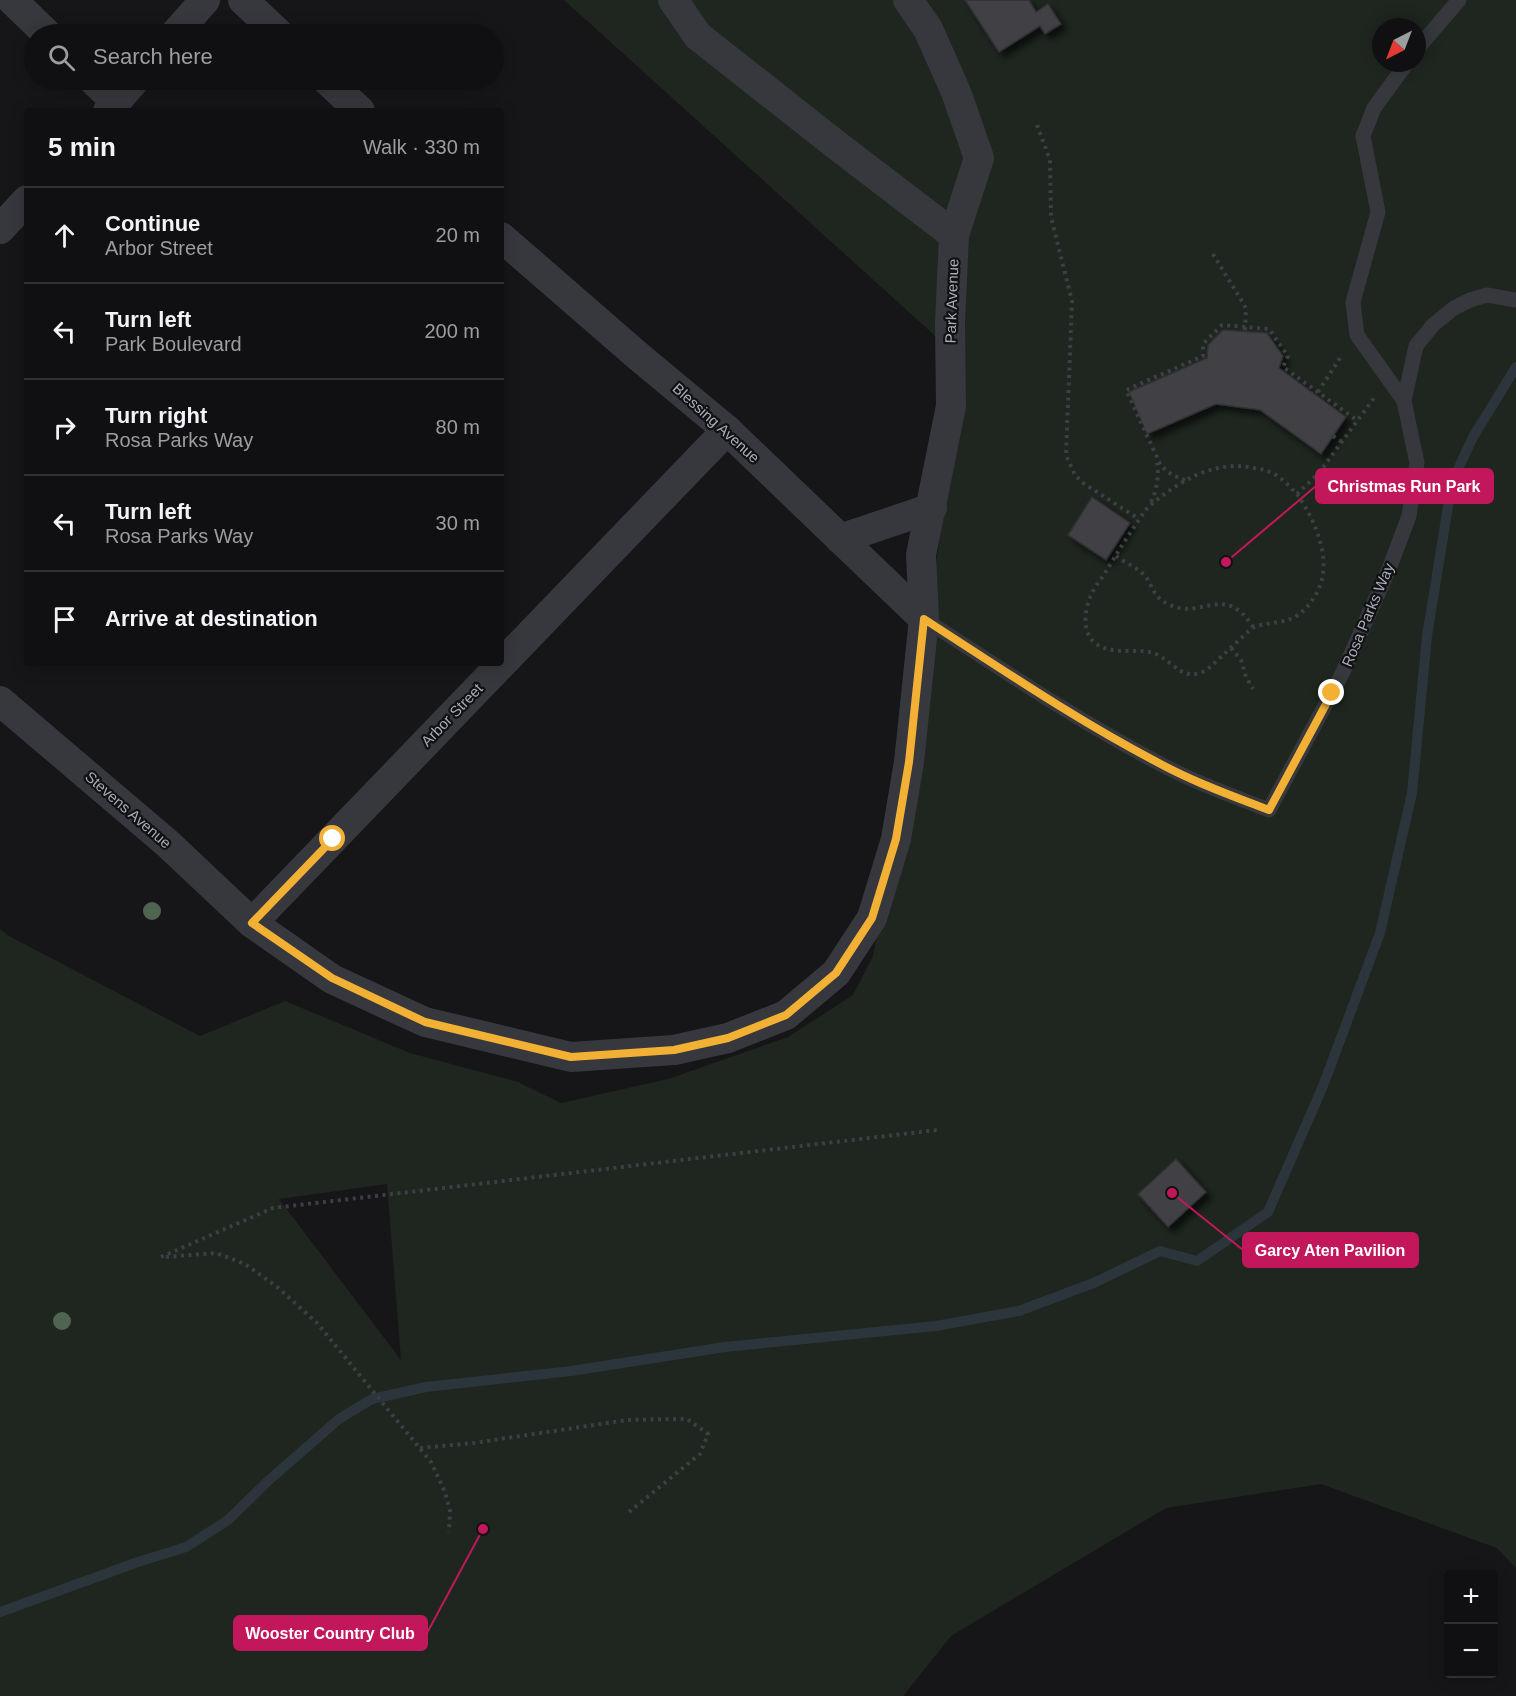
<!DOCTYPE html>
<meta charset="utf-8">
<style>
:root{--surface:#101012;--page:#1e1e20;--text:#f1f3f6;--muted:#9c9d9f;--line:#303032}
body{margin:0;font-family:Arial,sans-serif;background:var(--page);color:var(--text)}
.controls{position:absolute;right:18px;bottom:18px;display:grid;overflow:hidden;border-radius:6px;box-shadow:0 3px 15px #0003}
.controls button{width:54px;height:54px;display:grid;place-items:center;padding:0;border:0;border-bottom:2px solid var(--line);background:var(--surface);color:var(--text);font:30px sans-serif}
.compass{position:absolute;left:1372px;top:18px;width:54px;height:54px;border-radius:50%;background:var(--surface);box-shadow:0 3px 15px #0003;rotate:222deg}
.stop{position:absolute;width:18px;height:18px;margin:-14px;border:4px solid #f2b134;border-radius:50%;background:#fff}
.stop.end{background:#f2b134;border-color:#fff;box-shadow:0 2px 6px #0008}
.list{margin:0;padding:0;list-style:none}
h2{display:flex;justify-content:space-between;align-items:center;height:78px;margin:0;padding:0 24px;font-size:26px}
h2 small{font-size:20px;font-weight:400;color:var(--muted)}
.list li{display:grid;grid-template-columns:39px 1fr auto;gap:18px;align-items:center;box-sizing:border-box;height:96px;padding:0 24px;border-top:2px solid var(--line)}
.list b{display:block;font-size:22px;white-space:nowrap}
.list p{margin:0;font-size:20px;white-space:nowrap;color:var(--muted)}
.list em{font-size:20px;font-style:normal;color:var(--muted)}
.icon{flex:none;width:33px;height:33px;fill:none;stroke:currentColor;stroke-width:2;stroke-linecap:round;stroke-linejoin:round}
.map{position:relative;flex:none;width:1516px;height:1696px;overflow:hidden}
.search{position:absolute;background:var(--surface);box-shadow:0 3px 15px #0003;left:24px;top:24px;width:480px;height:66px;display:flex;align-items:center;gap:15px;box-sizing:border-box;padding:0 21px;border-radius:33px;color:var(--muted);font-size:22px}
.panel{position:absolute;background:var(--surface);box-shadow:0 3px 15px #0003;left:24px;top:108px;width:480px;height:558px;border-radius:6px}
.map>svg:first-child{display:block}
.green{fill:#1e261f;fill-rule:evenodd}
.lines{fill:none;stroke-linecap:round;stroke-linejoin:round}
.stream{stroke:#2c353c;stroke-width:10}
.building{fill:#404145;stroke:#303034;stroke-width:1.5;filter:url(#shadow)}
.path{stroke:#3d3f44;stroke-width:4;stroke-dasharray:3 4.5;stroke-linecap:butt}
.service{stroke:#37383d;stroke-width:15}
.minor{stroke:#37383d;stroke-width:30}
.tree{fill:#506452}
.route{stroke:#f2b134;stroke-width:8}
.labels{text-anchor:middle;stroke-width:4.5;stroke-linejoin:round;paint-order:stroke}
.street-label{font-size:15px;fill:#a8adb8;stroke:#111113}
.leader{fill:none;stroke:#c2185b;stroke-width:2}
.callout-dot{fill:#c2185b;stroke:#111113;stroke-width:2}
.callout{fill:#c2185b;stroke:#c2185b;stroke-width:2}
.callout-label{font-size:16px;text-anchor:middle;font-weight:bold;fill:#fff}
</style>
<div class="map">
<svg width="1516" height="1696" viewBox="0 0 1516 1696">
<defs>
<filter id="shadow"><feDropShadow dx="5.5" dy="5.5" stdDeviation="3" flood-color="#0009"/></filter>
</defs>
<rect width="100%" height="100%" fill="#161618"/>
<!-- green -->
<path class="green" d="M564 0H1516V1568L1497 1548 1321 1484 1166 1508 951 1636 903 1696H0V929L9 936 200 1036 285 1001 410 1053 518 1082 561 1103 668 1079 788 1037 853 995 873 956 896 839 909 762 964 362ZM1381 27H1417V63H1381ZM387 1184 401 1360 279 1199Z"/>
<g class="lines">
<!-- stream -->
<path class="stream" d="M0 1612 138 1562 186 1547 228 1520 268 1481 339 1419 372 1399 426 1387 571 1371 725 1347 936 1326 1019 1311 1096 1282 1160 1251 1197 1261 1268 1212 1323 1086 1380 933 1412 793 1427 636 1452 482 1473 437 1516 367"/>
</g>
<!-- building -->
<g class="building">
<path d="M965 0H1029L1036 12 1048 4 1061 24 1045 34 1040 26 999 52Z"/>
<path d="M1223 330 1267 333 1283 356 1279 368 1346 417 1321 454 1260 410 1216 404 1147 434 1129 392 1207 358 1208 345Z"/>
<path d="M1092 497 1130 523 1106 560 1068 535Z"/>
<path d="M1176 1159 1206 1192 1168 1227 1138 1194Z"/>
</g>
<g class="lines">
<!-- path -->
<g class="path">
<path d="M1037 125 1050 160 1051 217 1072 301 1066 455 1075 475 1083 483 1139 519"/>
<path d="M1213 254 1246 308 1245 331"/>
<path d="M1318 392 1342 355"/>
<path d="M1333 436 1342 442"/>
<path d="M1185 480 1172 475 1161 466 1126 390 1203 356V344L1222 325 1269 329 1288 356 1283 367 1358 421"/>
<path d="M1297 494C1317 523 1336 567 1313 599 1308 607 1301 614 1293 618 1280 624 1265 622 1252 628L1208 669C1184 684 1175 663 1156 654 1139 647 1117 656 1098 645 1081 635 1084 611 1091 595 1095 586 1103 577 1108 568 1121 547 1134 526 1148 507 1178 482 1214 459 1254 468 1262 469 1269 471 1276 475 1284 480 1291 488 1297 494L1319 473 1374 398"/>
<path d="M1151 502C1157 490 1159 475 1157 463"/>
<path d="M1116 556C1124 562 1136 567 1143 574 1155 586 1150 596 1170 605 1203 620 1224 582 1253 627"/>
<path d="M1231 648 1241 660 1246 677 1253 689"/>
<path d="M161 1257 273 1208 937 1130"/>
<path d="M166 1257 216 1253 245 1264 276 1286 317 1323 431 1462 445 1492 450 1511 449 1532"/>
<path d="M420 1448 474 1443 627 1420 687 1419 708 1434 700 1454 629 1512"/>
</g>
<!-- service -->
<g class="service">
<path d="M1417 49 1459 0"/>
<path d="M1404 401 1357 335 1353 302 1378 212 1363 136 1374 108 1407 63"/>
<path d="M924 619C1000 668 1075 719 1155 761 1191 781 1230 795 1269 810L1343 672 1389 569 1409 516 1417 463 1404 401 1416 346 1433 325 1454 308 1470 300 1487 295 1516 300"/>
</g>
<!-- minor -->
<g class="minor">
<path d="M12 0 47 34"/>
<path d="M243 0 279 34"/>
<path d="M673 0 698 36 835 144 954 235"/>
<path d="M175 34 205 0"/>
<path d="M93 80 116 102"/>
<path d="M327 80 360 111"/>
<path d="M108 111 135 80"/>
<path d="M0 229 27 200"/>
<path d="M501 237 638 356 727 430 924 619"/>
<path d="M840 539 932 508"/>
<path d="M0 701 167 843 252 923 332 979 425 1022 571 1057 674 1050 728 1038 786 1015 836 973 872 918 896 839 909 762 924 619 921 555 951 406 950 323 954 235 979 158 956 92 928 29 908 0"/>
<path d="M252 923 727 430"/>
</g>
</g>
<!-- trees -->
<g class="tree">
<circle cx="152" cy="911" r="9"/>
<circle cx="62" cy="1321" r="9"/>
</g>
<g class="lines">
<!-- route -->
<path class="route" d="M333 839 252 923 332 978 425 1022 571 1057 674 1050 728 1038 786 1015 836 973 872 918 896 839 909 762 924 619C1000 668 1075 719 1155 761 1191 781 1230 795 1269 810L1332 693"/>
</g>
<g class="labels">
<!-- street labels -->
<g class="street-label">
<text transform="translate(952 301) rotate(-88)" y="5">Park Avenue</text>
<text transform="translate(716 423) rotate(42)" y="5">Blessing Avenue</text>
<text transform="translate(1368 615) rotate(-67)" y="5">Rosa Parks Way</text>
<text transform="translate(452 715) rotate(-46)" y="5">Arbor Street</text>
<text transform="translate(128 810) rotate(41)" y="5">Stevens Avenue</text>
</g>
</g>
<!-- callouts -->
<path class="leader" d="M1226 562L1316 486M1172 1193L1243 1250M483 1529L427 1633"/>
<g class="callout-dot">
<circle cx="1226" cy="562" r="6"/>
<circle cx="1172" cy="1193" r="6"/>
<circle cx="483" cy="1529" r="6"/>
</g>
<g class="callout">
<rect x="1316" y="469" width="177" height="34" rx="6"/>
<rect x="1243" y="1233" width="175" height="34" rx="6"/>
<rect x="234" y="1616" width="193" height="34" rx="6"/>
</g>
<g class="callout-label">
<text x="1404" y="492">Christmas Run Park</text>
<text x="1330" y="1256">Garcy Aten Pavilion</text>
<text x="330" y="1639">Wooster Country Club</text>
</g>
</svg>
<div class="controls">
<button>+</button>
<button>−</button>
</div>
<svg class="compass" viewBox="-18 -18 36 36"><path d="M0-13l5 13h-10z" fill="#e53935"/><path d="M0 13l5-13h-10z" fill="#9c9d9f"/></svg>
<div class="stop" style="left:333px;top:839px"></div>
<div class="stop end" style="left:1332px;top:693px"></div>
<div class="search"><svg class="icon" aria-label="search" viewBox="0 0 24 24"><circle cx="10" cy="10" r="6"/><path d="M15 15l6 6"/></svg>Search here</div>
<section class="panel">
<h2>5 min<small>Walk · 330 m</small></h2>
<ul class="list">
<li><svg class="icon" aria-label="ahead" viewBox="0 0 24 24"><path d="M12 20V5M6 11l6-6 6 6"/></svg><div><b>Continue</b><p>Arbor Street</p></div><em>20 m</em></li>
<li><svg class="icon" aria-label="left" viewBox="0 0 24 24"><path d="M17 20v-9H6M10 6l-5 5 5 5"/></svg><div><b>Turn left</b><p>Park Boulevard</p></div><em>200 m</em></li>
<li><svg class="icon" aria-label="right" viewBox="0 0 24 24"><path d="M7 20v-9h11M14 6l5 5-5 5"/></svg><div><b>Turn right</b><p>Rosa Parks Way</p></div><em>80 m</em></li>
<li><svg class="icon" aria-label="left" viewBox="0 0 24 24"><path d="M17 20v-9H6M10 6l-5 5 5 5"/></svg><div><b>Turn left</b><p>Rosa Parks Way</p></div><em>30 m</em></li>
<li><svg class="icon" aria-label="arrive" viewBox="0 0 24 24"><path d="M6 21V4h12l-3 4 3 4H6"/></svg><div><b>Arrive at destination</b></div></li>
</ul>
</section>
</div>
